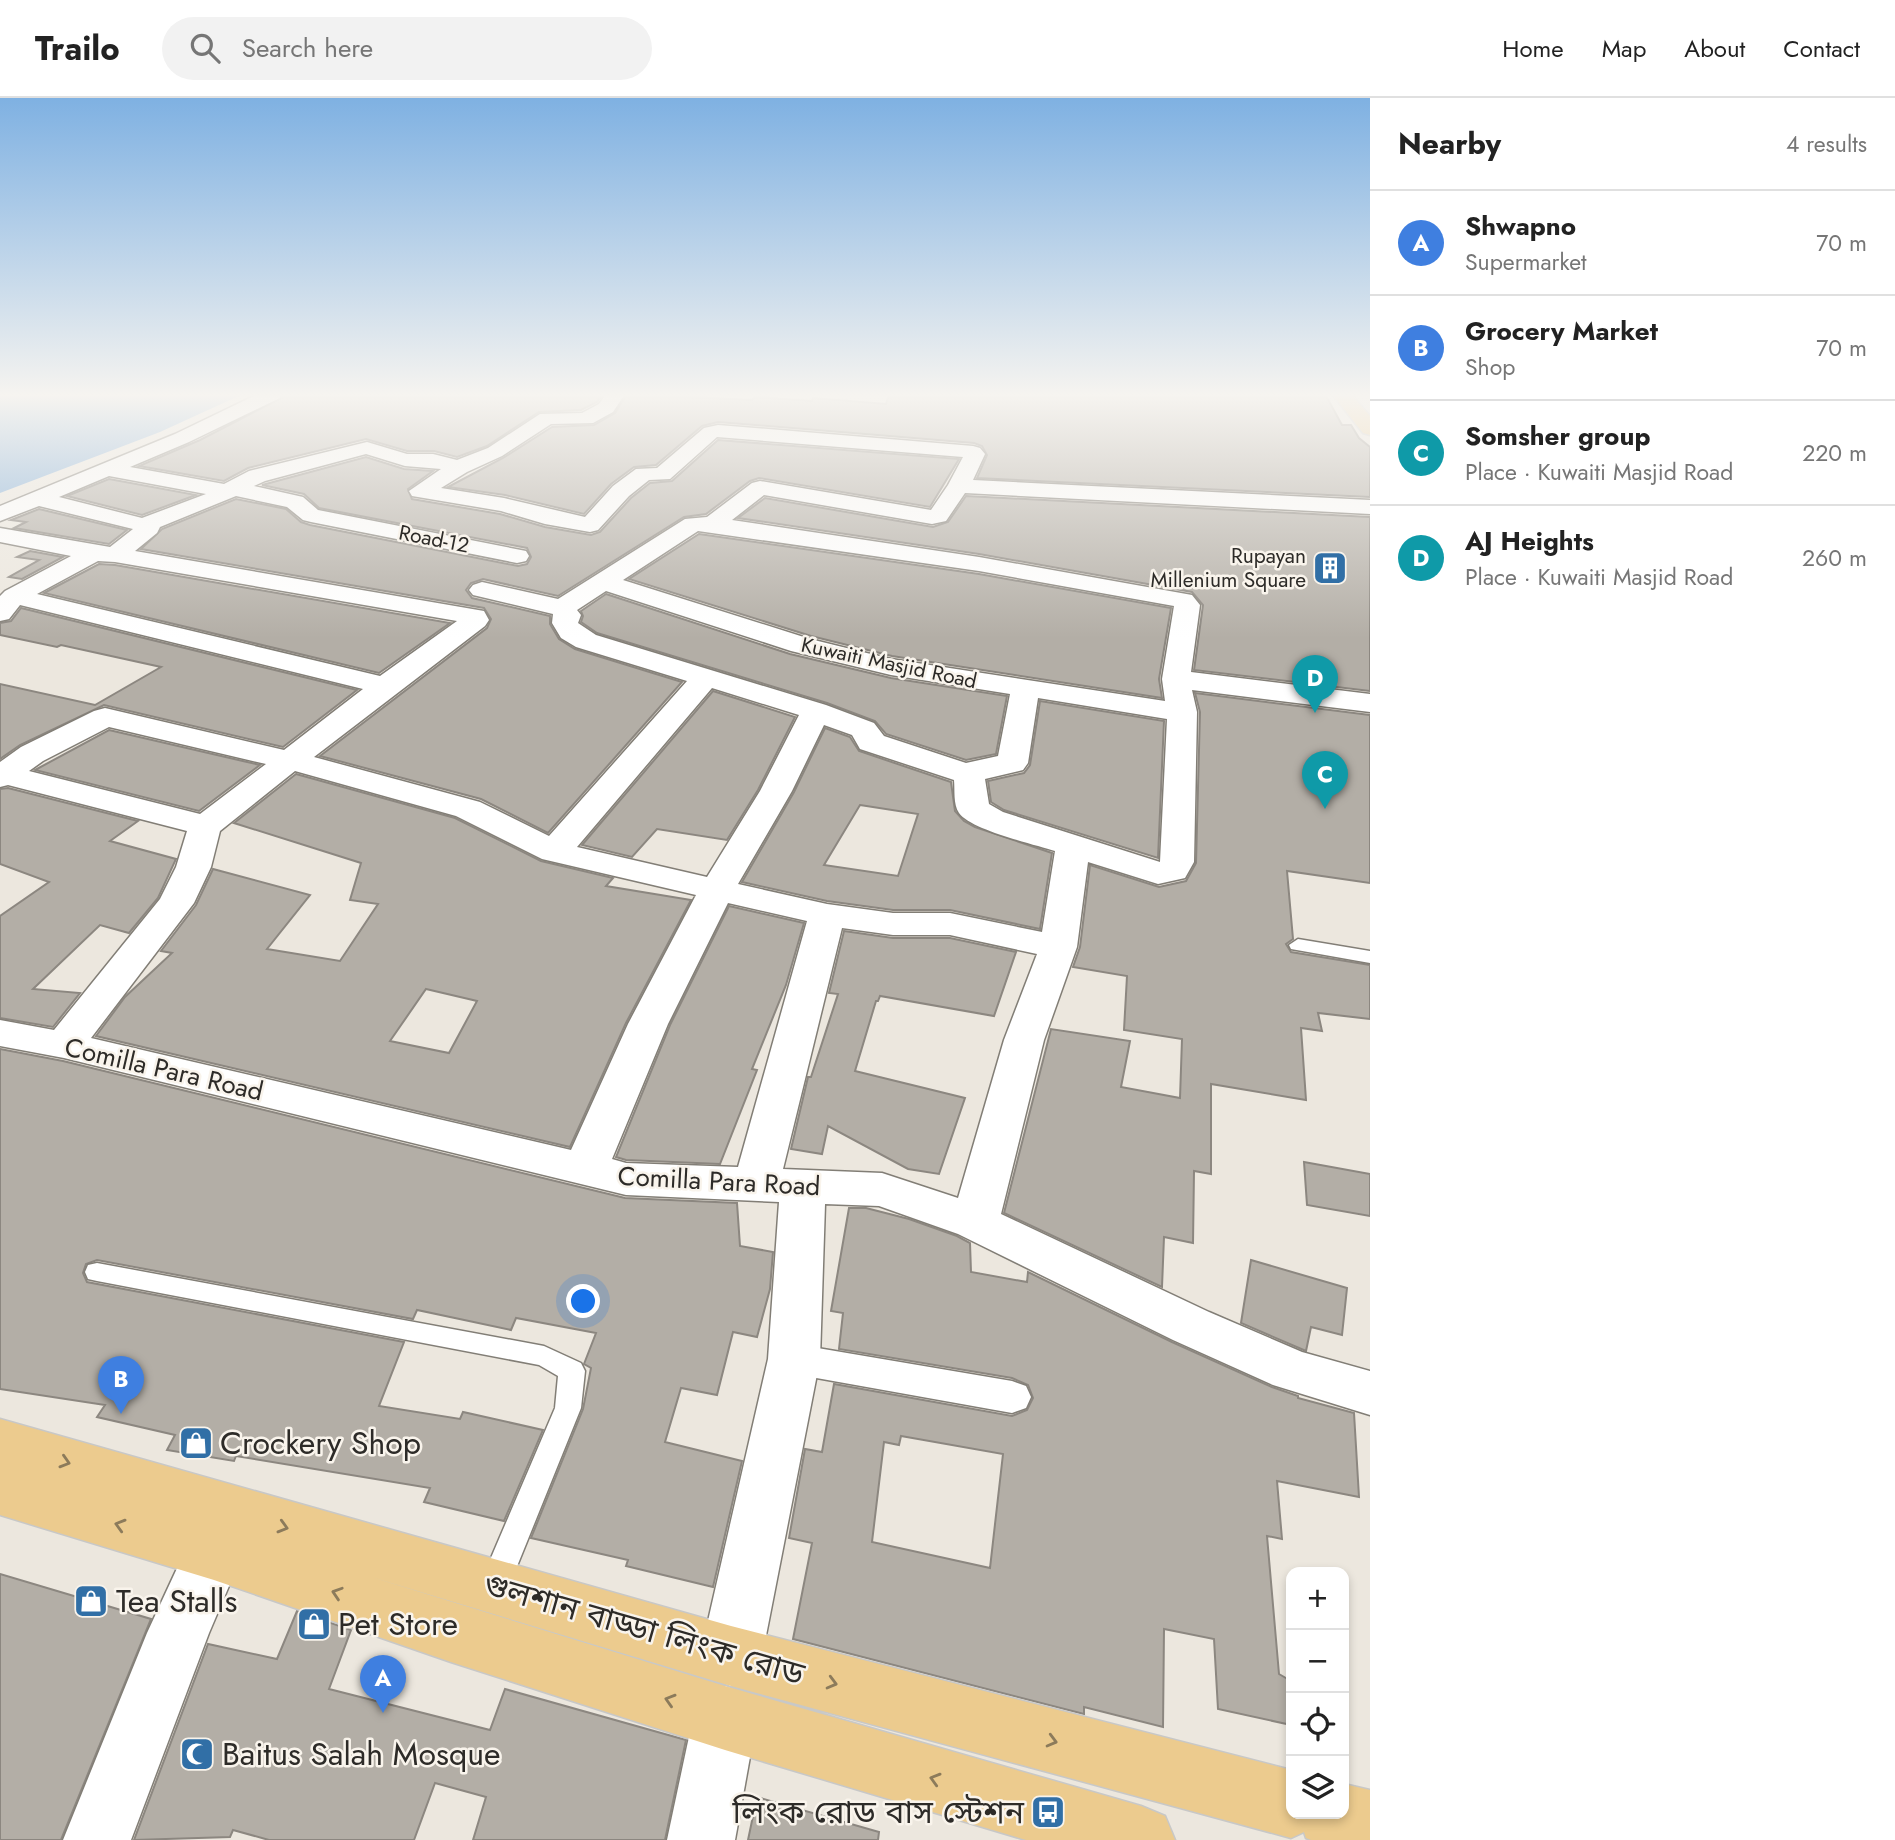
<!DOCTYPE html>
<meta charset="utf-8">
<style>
:root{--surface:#fff;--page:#f2f2f2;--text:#222;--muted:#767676;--line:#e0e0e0;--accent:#b45309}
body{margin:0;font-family:Jost,"Noto Sans Bengali",sans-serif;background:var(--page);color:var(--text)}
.controls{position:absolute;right:21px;bottom:21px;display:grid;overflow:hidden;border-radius:14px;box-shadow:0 4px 10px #0003}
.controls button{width:63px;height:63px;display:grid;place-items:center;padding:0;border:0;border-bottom:2px solid var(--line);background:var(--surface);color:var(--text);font:35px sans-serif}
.you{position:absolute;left:584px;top:1204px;width:24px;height:24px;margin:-18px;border:5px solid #fff;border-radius:50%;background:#1a73e8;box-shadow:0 0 0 10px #1a73e833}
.badge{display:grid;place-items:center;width:46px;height:46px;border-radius:50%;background:var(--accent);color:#fff;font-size:23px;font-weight:700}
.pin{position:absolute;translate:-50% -58px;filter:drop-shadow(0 2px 4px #0008)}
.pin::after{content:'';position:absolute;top:37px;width:24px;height:21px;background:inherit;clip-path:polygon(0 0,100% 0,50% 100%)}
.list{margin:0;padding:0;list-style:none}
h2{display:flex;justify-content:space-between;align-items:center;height:91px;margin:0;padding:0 28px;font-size:30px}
h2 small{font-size:23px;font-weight:400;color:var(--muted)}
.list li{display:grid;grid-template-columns:46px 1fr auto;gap:21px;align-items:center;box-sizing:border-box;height:105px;padding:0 28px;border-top:2px solid var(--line)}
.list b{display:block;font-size:26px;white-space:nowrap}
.list p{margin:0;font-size:23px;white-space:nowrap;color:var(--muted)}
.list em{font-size:23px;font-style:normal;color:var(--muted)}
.icon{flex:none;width:38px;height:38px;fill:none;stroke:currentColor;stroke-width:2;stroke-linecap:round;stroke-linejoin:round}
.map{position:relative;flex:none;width:1370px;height:1742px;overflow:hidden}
header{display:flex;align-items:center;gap:42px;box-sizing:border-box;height:98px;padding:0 35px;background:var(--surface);border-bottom:2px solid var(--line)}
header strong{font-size:33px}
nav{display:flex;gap:38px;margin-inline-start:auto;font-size:24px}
.search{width:490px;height:63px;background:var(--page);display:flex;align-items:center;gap:18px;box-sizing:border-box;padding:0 24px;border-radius:38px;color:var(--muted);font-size:26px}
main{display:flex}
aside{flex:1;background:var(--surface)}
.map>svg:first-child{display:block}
.water{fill:#81add8}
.building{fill:#b3aea6;stroke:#8c8780;stroke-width:2;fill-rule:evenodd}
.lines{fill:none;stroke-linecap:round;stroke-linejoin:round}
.service-casing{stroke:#827e76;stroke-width:3}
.pedestrian-casing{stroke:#827e76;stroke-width:3}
.minor-casing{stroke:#827e76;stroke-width:3}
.primary-casing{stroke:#c8c8c7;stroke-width:3}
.service{fill:#fff;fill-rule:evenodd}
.pedestrian{fill:#fff;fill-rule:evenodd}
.minor{fill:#fff;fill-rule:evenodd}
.primary{fill:#eccb8e;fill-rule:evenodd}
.oneway{stroke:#8c7b5b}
.labels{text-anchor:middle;stroke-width:5;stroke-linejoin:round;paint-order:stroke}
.far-street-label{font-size:21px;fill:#2d2b28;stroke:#f9f4ec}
.far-poi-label{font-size:21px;fill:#2d2b28;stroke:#f9f4ec;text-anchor:end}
.street-label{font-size:26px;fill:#2d2b28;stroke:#f9f4ec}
.near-poi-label{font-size:32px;fill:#2d2b28;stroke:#f9f4ec;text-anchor:start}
.near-street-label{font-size:32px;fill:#2d2b28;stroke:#f9f4ec}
</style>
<header>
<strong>Trailo</strong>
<div class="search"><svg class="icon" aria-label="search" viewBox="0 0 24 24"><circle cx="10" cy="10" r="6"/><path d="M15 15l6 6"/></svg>Search here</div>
<nav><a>Home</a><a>Map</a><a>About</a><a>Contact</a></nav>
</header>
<main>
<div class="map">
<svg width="1370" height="1742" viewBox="0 0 1370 1742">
<rect width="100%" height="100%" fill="#ece7de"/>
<!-- water -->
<path class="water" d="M0 296H243L160 334 0 395Z"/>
<!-- building -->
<g class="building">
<path d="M289 296H603L597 304 581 312 539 314 487 348 457 359 434 353H407L366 341 248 370 224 383 139 368 200 342Z"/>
<path d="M627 296 752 302 755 299 812 303 813 300 886 306 889 296H1325L1342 327H1351L1359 340 1370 349V399L977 380 987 357 982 348 974 345 718 324 702 328 656 367 634 369 611 386 584 416 505 397 448 389 503 360 552 329 594 327 615 315Z"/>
<path d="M718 342 959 361 930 409 759 380 750 383 706 416 684 419 558 498 483 481 471 485 466 492 472 500 550 518V526L559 541 575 551 682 584 548 735 481 701 320 658 487 530 491 521 484 510 141 451 162 431 236 401 286 411 301 424 310 427 518 468 527 466 531 459 527 450 319 410 304 396 262 387 366 359 404 371 433 373 408 391 412 401 500 416 545 429 591 437 600 434 631 400 650 385 672 383Z"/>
<path d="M109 381 196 397 142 417 67 398Z"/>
<path d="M966 398 1370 419V593L1194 572 1203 507 1192 494 979 456 738 420 765 400 933 429 948 424Z"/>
<path d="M39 411 127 432 109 446 14 430 26 424 11 422Z"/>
<path d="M699 436 979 476 1171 510 1159 581 1162 600 892 558 811 538 629 481Z"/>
<path d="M30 453 63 459 22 481 9 479 39 462 17 459Z"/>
<path d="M99 466 115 467 450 525 379 575 44 495Z"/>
<path d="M606 496 790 556 891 580 1007 598 996 656 966 662 886 636 875 623 827 605 597 535 581 524 583 518 581 513Z"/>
<path d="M21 510 357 592 283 649 104 607 20 647 0 661V586L95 607 161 569 61 547 57 549 0 537V525L11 523Z"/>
<path d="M713 593 795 619 758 692 727 742 657 731 632 759 582 747Z"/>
<path d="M1195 595 1370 617V785L1287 773 1293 841 1286 846 1291 854 1370 867V921L1318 915 1322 933 1301 930 1306 1002 1211 986V1076L1194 1073 1193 1145 1164 1139 1162 1189 1004 1115 1051 931 1130 943 1121 989 1180 1000 1182 941 1124 932 1127 878 1073 869 1080 849 1090 767 1159 789 1186 783 1196 765 1200 614Z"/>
<path d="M1040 603 1164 623 1158 760 1004 712 991 704 988 683 1024 675 1030 667Z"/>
<path d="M825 630 850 639 859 653 951 684 955 713 964 723 975 729 1052 755 1040 831 950 812H893L827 803 742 784 794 694ZM860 707 918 716 898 778 824 767Z"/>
<path d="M109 632 260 667 199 713 35 672Z"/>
<path d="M296 676 455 720 541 763 613 780 606 788 691 802 626 925 570 1049 96 938 125 899 172 855 161 853 196 807 213 771 310 797 267 851 340 863 378 806 350 802 361 765 234 725ZM426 891 477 903 449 955 390 943Z"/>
<path d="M8 690 138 723 110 743 176 761 158 800 129 835 100 827 33 891 80 895 53 929 0 920V818L49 784 0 766V691Z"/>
<path d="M729 808 804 825 786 887 752 971 757 972 720 1066 626 1062 616 1059 670 927Z"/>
<path d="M844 833 893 840H950L1016 854 994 918 880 898 878 903H876L855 973 965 1000 939 1076 908 1071 828 1028 822 1056 791 1051 808 979H811L838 896 829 895Z"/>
<path d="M0 951 63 963 625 1100 737 1105 740 1148 773 1154 770 1191 757 1239 733 1234 717 1297 681 1290 665 1344 742 1363 713 1489 626 1468 628 1462 531 1440 583 1311 591 1270 584 1266 596 1235 516 1220 511 1232 417 1212 413 1221 97 1162 86 1166 83 1175 87 1184 404 1244 379 1308 460 1321 463 1314 543 1332 504 1423 424 1404 430 1390 236 1358 234 1363 167 1352 175 1337 97 1319 105 1307 0 1291Z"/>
<path d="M1304 1064 1370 1076V1118L1307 1107Z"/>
<path d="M849 1110H866L909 1121 957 1138 970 1145 971 1174 1027 1184 1028 1174 1172 1244 1272 1289 1298 1298V1300L1354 1315 1359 1399 1277 1383 1282 1441 1267 1438 1279 1576 1291 1583V1627L1218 1611 1214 1541 1164 1531 1163 1629 1084 1609V1616L793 1541 812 1445 789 1440 805 1351 822 1354 834 1286 1012 1318 1027 1312 1033 1300 1028 1287 1012 1280 839 1251 843 1215 831 1213ZM901 1338 1003 1356 990 1470 872 1444 884 1344 899 1347Z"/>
<path d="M1251 1162 1347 1190 1342 1237 1311 1229 1306 1253 1241 1225Z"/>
<path d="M0 1476 151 1521 61 1742H0Z"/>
<path d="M297 1513 351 1532 329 1591 490 1632 505 1591 686 1642 665 1742H473L486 1699 435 1685 414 1742H269L233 1732 230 1739 134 1742 208 1546 277 1561Z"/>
<path d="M757 1699 879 1734 878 1742H748Z"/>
</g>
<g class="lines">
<!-- service casing -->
<g class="service-casing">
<g id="service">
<path d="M1298 841 1370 853V865L1291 851 1289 847Z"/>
<path d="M97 1165 544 1248 581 1265 585 1273 581 1310 505 1498 494 1502 483 1498 479 1488 555 1310 558 1278 539 1267 97 1183 88 1181 85 1174 88 1167Z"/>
</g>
</g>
<!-- pedestrian casing -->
<g class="pedestrian-casing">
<path id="pedestrian" d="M794 1246 1012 1283 1026 1288 1031 1299 1026 1310 1012 1315 794 1276 781 1272 775 1261 781 1250Z"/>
</g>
<!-- minor casing -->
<g class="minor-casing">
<g id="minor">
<path d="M258 296H282L280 300 189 344 130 369 224 386 249 373 367 344 407 356H433L457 362 488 350 540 316 582 315 599 306 606 296H625L613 314 593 325 551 326 502 358 467 374 441 390 504 400 585 419 613 388 636 371 657 370 704 330 718 327 973 348 980 350 985 356 973 382 1370 402V416L965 395 946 423 932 426 764 397 732 422 979 459 1192 497 1200 507 1191 574 1370 596V614L1192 592 1197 614 1194 764 1185 780 1158 786 1088 764 1077 849 1044 942 1001 1116 1209 1214 1302 1254 1370 1273V1317L1273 1287 1173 1242 958 1136 879 1108 825 1106 820 1261 762 1558 753 1579 731 1588 709 1579 700 1558 768 1261 779 1104 626 1097 64 960 0 948V922L54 932 160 801 176 769 187 733 8 687 0 689V664L21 649 94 613 105 610 284 652 363 591 20 507 9 521 0 523V498L5 493 71 458 0 444V430L110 449 133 431 39 408 0 423V408L175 336ZM717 339 963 359 948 387 931 412 760 383 752 385 707 419 685 421 558 501 482 484 473 487 469 492 473 497 553 516 552 525 561 540 576 549 687 583 549 738 480 704 314 659 485 528 489 522 484 513 135 453 157 435 160 429 236 398 287 409 303 422 311 424 517 465 526 463 529 458 526 453 318 412 303 399 254 388 265 383 366 356 405 368 441 371 409 393 412 398 501 413 545 426 590 434 598 432 629 398 649 382 670 381ZM109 378 206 396 142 420 59 399ZM698 433 979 473 1174 508 1162 581 1165 603 891 561 810 541 623 482ZM98 463 115 464 457 523 380 578 37 496ZM606 493 791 553 891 577 1010 596 998 658 966 665 884 638 874 625 826 607 596 537 578 525 581 517 577 512ZM712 590 799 617 760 693 707 779 577 749ZM1038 600 1167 621 1160 764 1003 714 989 706 985 681 1023 672 1028 665ZM824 627 852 637 860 651 954 682C955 692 953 706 959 715 971 732 1033 746 1055 753L1042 834 950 815H893L827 806 738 786 792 693ZM109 629 266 666 200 716 29 673 43 663ZM295 673 456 718 542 761 696 797 628 926 571 1052 91 940 194 805 211 769 220 733ZM728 805 807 823 738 1069 626 1065 612 1061 668 926ZM842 830 893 837H950L1037 856 1004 942 958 1100 882 1075 783 1071Z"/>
<path d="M214 1428 235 1436 243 1455 209 1535 131 1742H63L147 1535 193 1436Z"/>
<path d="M725 1588 748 1597 757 1620 735 1742H667L693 1620 702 1597Z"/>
</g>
</g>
<!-- primary casing -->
<g class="primary-casing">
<g id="primary">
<path d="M1332 296H1351L1370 318V337L1363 335Z"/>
<path d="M0 1321 731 1528 1291 1672V1716H1344V1686L1370 1692V1742H1311L1306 1740 1304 1734 1291 1740 731 1588 368 1478 725 1588 1141 1708 1165 1718 1175 1742H1026L725 1652 451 1564 214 1482 0 1417Z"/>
</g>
</g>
<!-- service -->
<use href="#service" class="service"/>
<!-- pedestrian -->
<use href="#pedestrian" class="pedestrian"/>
<!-- minor -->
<use href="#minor" class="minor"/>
<!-- primary -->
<use href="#primary" class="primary"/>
</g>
<!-- one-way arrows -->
<defs><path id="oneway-chevron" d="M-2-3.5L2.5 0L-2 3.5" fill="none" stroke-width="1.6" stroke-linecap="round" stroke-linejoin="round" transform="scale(1.75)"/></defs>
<g class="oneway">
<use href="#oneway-chevron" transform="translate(65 1364) rotate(17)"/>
<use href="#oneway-chevron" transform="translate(120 1427) rotate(-164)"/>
<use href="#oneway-chevron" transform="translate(283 1429) rotate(16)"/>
<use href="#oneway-chevron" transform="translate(337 1495) rotate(-162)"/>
<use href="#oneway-chevron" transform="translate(832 1585) rotate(15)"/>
<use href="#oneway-chevron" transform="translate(670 1602) rotate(-163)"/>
<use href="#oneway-chevron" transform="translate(1052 1643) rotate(15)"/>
<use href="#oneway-chevron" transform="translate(935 1681) rotate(-164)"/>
</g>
<!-- sky -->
<linearGradient id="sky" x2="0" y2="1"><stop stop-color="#7fb1e2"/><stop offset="0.55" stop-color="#f6f4f0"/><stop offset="1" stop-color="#f6f4f0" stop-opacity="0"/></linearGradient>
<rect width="1370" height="540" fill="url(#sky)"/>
<!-- icons -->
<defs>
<g id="building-square" transform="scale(1.75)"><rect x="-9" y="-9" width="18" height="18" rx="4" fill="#316fa6" stroke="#f9f4ec"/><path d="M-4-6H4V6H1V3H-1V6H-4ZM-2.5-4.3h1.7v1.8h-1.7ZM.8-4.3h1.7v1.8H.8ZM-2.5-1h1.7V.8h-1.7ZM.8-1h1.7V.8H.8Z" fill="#fff"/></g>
<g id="shop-square" transform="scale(1.75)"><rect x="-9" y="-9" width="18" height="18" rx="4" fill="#316fa6" stroke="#f9f4ec"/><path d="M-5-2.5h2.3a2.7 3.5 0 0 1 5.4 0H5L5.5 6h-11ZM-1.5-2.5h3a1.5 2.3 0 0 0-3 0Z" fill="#fff"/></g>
<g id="mosque-square" transform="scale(1.75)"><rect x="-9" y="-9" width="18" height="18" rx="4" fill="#316fa6" stroke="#f9f4ec"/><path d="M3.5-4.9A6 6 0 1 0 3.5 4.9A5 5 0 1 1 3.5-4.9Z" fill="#fff"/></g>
<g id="bus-square" transform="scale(1.75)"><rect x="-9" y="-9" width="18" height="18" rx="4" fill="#316fa6" stroke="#f9f4ec"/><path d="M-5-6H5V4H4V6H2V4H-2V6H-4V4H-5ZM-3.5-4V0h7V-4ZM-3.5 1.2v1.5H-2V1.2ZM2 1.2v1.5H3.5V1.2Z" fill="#fff"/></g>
</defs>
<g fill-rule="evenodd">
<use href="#building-square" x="1330" y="470"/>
<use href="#shop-square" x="196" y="1345"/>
<use href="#shop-square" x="91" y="1503"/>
<use href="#shop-square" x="314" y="1526"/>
<use href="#mosque-square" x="197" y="1656"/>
<use href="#bus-square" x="1048" y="1714"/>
</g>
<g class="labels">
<!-- far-street labels -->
<g class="far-street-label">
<text transform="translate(434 441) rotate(11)" y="7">Road-12</text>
<text transform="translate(889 565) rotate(12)" y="7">Kuwaiti Masjid Road</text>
</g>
<!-- far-poi labels -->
<g class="far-poi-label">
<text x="1306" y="465">Rupayan<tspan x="1306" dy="24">Millenium Square</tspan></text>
</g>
<!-- street labels -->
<g class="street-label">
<text transform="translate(164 971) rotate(13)" y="9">Comilla Para Road</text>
<text transform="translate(719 1083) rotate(3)" y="9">Comilla Para Road</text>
</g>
<!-- near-poi labels -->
<g class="near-poi-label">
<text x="220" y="1356">Crockery Shop</text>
<text x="116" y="1514">Tea Stalls</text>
<text x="338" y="1537">Pet Store</text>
<text x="222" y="1667">Baitus Salah Mosque</text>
<text x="1024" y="1725" text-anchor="end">লিংক রোড বাস স্টেশন</text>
</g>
<!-- near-street labels -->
<g class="near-street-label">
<text transform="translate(644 1531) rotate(16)" y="11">গুলশান বাড্ডা লিংক রোড</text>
</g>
</g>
</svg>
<div class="controls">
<button>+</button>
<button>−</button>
<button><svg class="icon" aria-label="locate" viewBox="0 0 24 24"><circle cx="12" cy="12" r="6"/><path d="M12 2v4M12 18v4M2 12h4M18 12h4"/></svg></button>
<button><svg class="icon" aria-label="layers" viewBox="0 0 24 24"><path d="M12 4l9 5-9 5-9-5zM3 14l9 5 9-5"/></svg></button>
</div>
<div class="you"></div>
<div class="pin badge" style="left:383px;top:1615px;background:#3f7fe0">A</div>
<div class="pin badge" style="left:121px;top:1316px;background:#3f7fe0">B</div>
<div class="pin badge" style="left:1325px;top:711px;background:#0f9aa8">C</div>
<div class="pin badge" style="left:1315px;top:615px;background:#0f9aa8">D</div>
</div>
<aside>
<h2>Nearby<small>4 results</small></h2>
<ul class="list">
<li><span class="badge" style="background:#3f7fe0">A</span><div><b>Shwapno</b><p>Supermarket</p></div><em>70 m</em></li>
<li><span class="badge" style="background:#3f7fe0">B</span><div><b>Grocery Market</b><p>Shop</p></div><em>70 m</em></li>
<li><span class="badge" style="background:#0f9aa8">C</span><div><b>Somsher group</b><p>Place · Kuwaiti Masjid Road</p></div><em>220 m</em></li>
<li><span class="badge" style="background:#0f9aa8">D</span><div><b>AJ Heights</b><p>Place · Kuwaiti Masjid Road</p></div><em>260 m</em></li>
</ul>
</aside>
</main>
